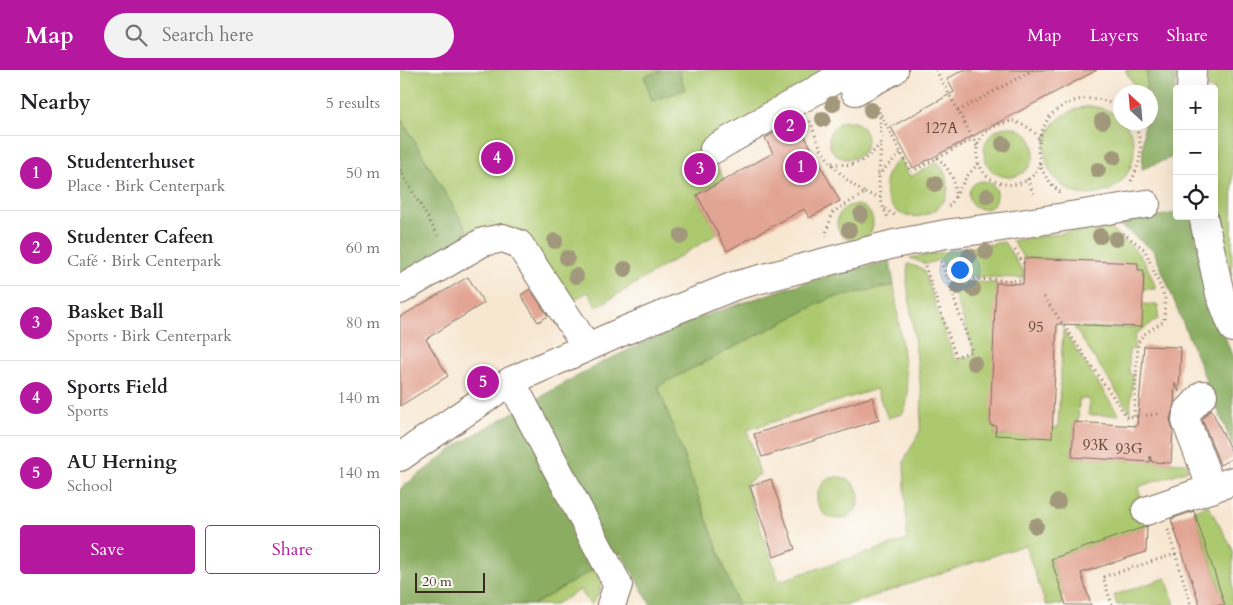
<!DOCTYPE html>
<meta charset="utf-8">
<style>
:root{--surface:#fff;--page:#f2f2f2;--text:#202124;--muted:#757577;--line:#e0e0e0;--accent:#b5179e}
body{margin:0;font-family:Cardo,serif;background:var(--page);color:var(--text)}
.controls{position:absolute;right:15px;top:15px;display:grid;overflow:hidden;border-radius:5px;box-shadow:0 5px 20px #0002}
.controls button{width:45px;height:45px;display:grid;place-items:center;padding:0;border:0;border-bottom:1px solid var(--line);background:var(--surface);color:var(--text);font:25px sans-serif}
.compass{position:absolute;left:713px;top:15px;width:45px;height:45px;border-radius:50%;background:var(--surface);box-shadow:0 5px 20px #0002;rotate:334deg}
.scale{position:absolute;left:15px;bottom:12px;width:70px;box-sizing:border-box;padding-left:5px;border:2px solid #3b2a1e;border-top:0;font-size:14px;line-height:18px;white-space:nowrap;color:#3b2a1e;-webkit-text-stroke:4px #fdfcf7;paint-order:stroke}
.you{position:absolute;left:559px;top:199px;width:18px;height:18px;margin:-12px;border:4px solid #fff;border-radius:50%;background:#1a73e8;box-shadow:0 0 0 8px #1a73e833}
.badge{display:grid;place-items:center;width:32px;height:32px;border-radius:50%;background:var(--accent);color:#fff;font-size:16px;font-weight:700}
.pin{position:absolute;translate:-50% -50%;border:2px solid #fff;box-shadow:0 1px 5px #0006}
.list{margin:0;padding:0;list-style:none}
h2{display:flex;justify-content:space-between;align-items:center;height:65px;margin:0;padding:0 20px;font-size:21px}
h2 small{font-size:16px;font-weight:400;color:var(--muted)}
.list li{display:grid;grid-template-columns:32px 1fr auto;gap:15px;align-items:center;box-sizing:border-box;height:75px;padding:0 20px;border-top:1px solid var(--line)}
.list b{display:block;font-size:19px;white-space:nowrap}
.list p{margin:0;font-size:16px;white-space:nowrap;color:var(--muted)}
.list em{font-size:16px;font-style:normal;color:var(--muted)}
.actions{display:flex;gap:10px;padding:15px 20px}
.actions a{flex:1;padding:11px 0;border:1px solid var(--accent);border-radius:5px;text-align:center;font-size:18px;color:var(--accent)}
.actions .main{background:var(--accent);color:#fff}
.icon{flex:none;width:28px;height:28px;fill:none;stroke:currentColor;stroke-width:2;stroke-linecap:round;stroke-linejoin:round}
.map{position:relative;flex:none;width:833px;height:535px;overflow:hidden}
header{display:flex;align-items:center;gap:30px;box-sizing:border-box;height:70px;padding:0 25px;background:var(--accent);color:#fff}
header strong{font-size:24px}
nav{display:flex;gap:28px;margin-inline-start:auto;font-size:18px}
.search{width:350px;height:45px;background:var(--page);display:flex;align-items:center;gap:12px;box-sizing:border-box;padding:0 18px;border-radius:28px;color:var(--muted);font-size:19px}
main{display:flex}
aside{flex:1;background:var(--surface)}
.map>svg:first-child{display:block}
.green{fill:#adc96f;stroke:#747a46}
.forest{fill:#8aad62;stroke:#626c40}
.building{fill:#e2a493}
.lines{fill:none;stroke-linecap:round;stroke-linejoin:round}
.minor-casing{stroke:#7d6c5d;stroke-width:30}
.path{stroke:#7d6c5d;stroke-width:3;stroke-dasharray:1 4;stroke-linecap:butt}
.minor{stroke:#fff;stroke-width:28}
.tree{fill:#a2997c}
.labels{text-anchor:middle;stroke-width:4;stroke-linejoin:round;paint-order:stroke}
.number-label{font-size:15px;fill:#65483b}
</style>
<header>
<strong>Map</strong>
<div class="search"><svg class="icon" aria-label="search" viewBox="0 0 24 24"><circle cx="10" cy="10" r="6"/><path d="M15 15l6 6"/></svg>Search here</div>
<nav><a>Map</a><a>Layers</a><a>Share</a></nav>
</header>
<main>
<aside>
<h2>Nearby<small>5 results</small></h2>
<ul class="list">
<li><span class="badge">1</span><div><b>Studenterhuset</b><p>Place · Birk Centerpark</p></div><em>50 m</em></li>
<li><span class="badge">2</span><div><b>Studenter Cafeen</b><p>Café · Birk Centerpark</p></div><em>60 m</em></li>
<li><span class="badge">3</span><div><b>Basket Ball</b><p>Sports · Birk Centerpark</p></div><em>80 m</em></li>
<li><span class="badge">4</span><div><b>Sports Field</b><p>Sports</p></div><em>140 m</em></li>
<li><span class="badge">5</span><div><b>AU Herning</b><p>School</p></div><em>140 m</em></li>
</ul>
<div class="actions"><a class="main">Save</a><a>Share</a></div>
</aside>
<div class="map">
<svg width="833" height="535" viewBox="0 0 833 535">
<rect width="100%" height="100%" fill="#fdfcf7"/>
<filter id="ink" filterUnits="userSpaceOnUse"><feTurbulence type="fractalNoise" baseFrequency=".02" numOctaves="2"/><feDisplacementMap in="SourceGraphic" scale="10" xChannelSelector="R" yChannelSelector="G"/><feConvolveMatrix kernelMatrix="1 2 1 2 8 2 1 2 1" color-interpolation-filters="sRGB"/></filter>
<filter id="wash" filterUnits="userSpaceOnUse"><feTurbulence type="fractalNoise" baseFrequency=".0096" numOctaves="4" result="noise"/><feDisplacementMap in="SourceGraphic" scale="20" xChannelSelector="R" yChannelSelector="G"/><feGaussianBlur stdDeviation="1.12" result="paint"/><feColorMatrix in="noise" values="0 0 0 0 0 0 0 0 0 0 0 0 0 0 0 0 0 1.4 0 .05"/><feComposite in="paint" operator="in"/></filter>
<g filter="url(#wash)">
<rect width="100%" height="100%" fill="#f7e7d1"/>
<!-- green -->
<g class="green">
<path d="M0 0H431L304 74 324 109 296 125 318 163 197 237 188 222 161 236 119 174 70 165 0 47Z"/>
<path d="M725 0H747L746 22H739Z"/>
<path d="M808 0H833L832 206 814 137V19H807Z"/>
<path d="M690 36C701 38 712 40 720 49V52L724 53C735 64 736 81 731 96 727 107 717 118 705 122 644 142 614 47 690 36Z"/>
<circle cx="448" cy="70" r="19"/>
<circle cx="609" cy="82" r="25"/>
<path d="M500 88 510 107 538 92C575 140 496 170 486 123 483 108 489 98 500 88Z"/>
<circle cx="583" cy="125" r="14"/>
<circle cx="455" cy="153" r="18"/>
<path d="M706 156C734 177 745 185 756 219H743L744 201 738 200V193L662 196V189L624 188 612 171Z"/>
<path d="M604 172 623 201V208L548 206 541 189 526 194 510 188Z"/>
<path d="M508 194 523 199 555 291 575 284 550 211 596 213 595 365 648 367 649 357 658 358 663 260 719 345H689V329H679L678 352H674L672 387 786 393 788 400 738 417 749 456 651 489 663 525 660 527 663 535H646L625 475 447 535H338L258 316 430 228 494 215 508 323 506 337 502 344 488 348 476 319 347 360 360 404 345 414 379 511 507 470 504 391 520 361 522 328 507 212Z"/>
<path d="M742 234 758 235V249L735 264 734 280 729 279V303L733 305 730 342 674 257 731 258V250Z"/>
<circle cx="438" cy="428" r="21"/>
<path d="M808 435 833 480V535H825L794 440Z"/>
<path d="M196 498C200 506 203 516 198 525 196 529 193 531 191 535L180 520 154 535H133Z"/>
<path d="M766 508 775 535H717L714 525Z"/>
</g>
<!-- forest -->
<g class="forest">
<path d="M265 0H279L285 20 252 31 244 6Z"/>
<path d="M747 0H776L775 86 742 99 744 53 750 52V22H746Z"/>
<path d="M0 47 70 165 0 207Z"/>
<path d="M777 143V146H787L791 149 810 227 833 288V377L754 181 717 153Z"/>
<path d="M490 191 494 215 430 228 258 316 338 535H251L221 483 133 535H0V419L59 374 131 332 203 292 292 250 390 217 435 204Z"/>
</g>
<g id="blocks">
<!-- building -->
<g class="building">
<path d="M563 0H697L513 98 491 57 554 22 547 9Z"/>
<path d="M396 50 440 131 409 148 404 139 327 181 297 125 373 83 365 68Z"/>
<path d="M624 188 738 193V200H744L742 257 657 254 652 368 595 365 596 356 590 355 596 213 623 214Z"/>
<path d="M68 207 84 233 26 269 48 306 0 336V247Z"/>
<path d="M130 219 148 246 138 252 121 225Z"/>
<path d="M744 276 781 277 779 322 775 313 774 335 770 349 773 360 771 393 752 392 750 386V392L672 387 674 352 737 356Z"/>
<path d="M472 327 479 350 362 387 354 364Z"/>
<path d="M811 339 833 385V388L820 395 802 349Z"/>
<path d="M371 409 395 479 374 487 350 416Z"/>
<path d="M794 441 825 535H800L771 449Z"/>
<path d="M747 456 746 482 681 503 691 535H666L651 489Z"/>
</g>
</g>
</g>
<g filter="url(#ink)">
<use href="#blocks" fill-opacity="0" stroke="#7d6c5d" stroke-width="1"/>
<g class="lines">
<!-- minor casing -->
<g class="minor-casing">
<g id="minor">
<path d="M454 0 455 21 494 0"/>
<path d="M791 19 792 0"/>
<path d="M314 79 451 0"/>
<path d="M803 146 820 224 833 258"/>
<path d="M0 220 83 172 103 168 119 174 187 277"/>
<path d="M111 311 218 515 211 535"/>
<path d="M803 325 787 342 786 351 812 419"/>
<path d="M0 387 111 311 226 260 334 216 494 174 546 164 601 157 746 134"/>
<path d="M746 441 833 411"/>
</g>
</g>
<!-- path -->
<g class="path">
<path d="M536 0 577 76"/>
<path d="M479 37C480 49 481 61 481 73 480 99 474 125 489 149"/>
<path d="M558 41 633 0"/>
<path d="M481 45 511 102 573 69"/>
<path d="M410 51C414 60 416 70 421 78 430 95 448 113 465 123L433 142 426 163 427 166"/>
<path d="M613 51C622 54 637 60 639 71 639 74 638 76 638 79 638 84 640 89 639 94 632 121 592 120 581 98 568 72 587 54 613 51Z"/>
<path d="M639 70C642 61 645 52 651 45 669 26 700 23 720 39"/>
<path d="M537 88C548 96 559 114 554 129 553 132 549 136 546 138"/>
<path d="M432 93C455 98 465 92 480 74"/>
<path d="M640 93C643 105 650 114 660 122"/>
<path d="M0 100 40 169"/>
<path d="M478 105 501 83"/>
<path d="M627 109 635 127"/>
<path d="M731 111C742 92 744 72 733 52"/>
<path d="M465 123 480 127"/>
<path d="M555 127 567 106 579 93"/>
<path d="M485 139 497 147"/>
<path d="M723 163 745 180 765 228 764 251 743 265 738 273 734 347"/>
<path d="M615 180 624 194"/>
<path d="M541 191 547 208 623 211"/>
<path d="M525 196 556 287 572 281 547 208"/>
<path d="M644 227 727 347 761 344"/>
<path d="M768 460 791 535"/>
<path d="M712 535 703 507 775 484"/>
</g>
<!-- minor -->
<use href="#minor" class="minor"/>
</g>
<!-- trees -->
<g class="tree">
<circle cx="433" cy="34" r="8"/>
<circle cx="471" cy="40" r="8"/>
<circle cx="423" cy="49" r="8"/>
<circle cx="702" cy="51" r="8"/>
<circle cx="603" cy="74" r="8"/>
<circle cx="714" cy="87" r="8"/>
<circle cx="698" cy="100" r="8"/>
<circle cx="535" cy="114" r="8"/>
<circle cx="587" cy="126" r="8"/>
<circle cx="461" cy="145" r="8"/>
<circle cx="449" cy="160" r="8"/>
<circle cx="281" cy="166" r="8"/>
<circle cx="700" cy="166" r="8"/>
<circle cx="716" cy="169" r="8"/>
<circle cx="155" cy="171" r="8"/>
<circle cx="586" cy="182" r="8"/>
<circle cx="569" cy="186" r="8"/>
<circle cx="167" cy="188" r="8"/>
<circle cx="225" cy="199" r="8"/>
<circle cx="176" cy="206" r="8"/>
<circle cx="558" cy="217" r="8"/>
<circle cx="573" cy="219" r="8"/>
<circle cx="574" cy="293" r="8"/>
<circle cx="658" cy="432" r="8"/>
<circle cx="636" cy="456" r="8"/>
</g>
</g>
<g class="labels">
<!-- number labels -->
<g class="number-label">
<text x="541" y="63">127A</text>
<text x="636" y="262">95</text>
<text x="696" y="380">93K</text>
<text x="729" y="384">93G</text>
</g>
</g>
</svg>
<div class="controls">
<button>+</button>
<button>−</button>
<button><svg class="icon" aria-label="locate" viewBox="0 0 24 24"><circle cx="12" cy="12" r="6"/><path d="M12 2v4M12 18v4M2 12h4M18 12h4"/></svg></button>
</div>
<svg class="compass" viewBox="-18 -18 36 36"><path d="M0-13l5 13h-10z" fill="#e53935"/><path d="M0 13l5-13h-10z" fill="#757577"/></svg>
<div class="scale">20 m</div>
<div class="you"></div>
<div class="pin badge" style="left:401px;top:97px">1</div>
<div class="pin badge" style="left:390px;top:56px">2</div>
<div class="pin badge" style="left:300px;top:99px">3</div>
<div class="pin badge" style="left:97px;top:88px">4</div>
<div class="pin badge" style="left:83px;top:312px">5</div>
</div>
</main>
